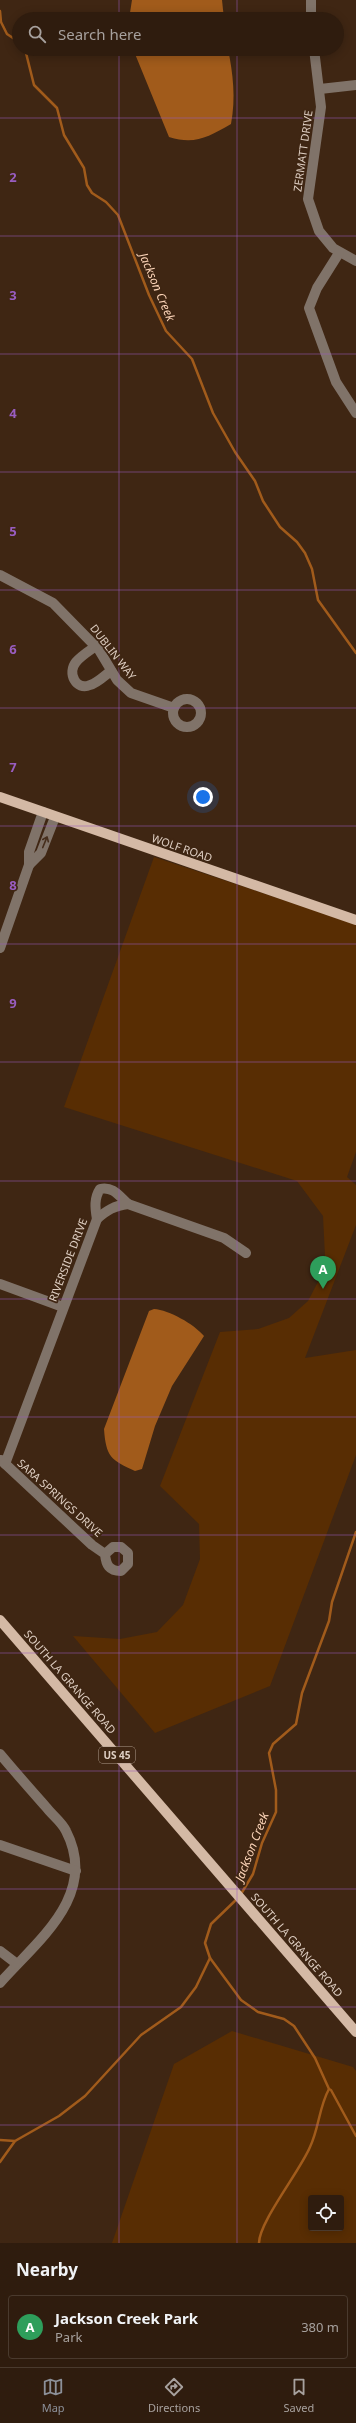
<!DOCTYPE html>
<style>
:root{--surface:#2f1c0e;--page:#372517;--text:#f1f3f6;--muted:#a7a19e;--line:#4a3a2e;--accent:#8c9099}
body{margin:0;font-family:"Noto Sans",sans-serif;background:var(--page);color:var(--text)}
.controls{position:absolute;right:12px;bottom:12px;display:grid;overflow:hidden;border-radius:4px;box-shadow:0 2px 10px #0003}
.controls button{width:36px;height:36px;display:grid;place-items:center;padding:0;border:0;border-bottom:1px solid var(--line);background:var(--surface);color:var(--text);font:20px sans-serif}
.you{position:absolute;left:203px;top:797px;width:14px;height:14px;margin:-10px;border:3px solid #fff;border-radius:50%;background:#1a73e8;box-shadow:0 0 0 6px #1a73e833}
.badge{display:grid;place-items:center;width:26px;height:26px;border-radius:50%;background:var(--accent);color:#fff;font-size:13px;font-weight:700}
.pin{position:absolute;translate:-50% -33px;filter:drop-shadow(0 1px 2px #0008)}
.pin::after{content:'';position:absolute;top:21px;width:14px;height:12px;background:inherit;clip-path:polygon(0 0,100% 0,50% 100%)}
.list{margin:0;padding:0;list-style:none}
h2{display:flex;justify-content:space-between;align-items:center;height:52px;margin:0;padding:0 16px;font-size:17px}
h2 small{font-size:13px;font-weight:400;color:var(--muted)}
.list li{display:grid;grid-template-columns:26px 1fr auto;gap:12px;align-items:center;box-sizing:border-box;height:64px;margin:0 8px 8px;padding:0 8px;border:1px solid var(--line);border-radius:4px}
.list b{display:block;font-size:15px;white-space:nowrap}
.list p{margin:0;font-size:13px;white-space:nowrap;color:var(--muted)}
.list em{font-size:13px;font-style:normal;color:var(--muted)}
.icon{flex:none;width:22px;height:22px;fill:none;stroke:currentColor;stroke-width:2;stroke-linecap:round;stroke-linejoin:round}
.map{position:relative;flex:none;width:356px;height:2243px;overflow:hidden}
.search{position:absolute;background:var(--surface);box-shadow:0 2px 10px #0003;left:12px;right:12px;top:12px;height:44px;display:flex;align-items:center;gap:10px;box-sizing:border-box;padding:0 14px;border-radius:22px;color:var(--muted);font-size:15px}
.sheet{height:124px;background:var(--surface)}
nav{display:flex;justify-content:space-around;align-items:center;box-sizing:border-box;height:56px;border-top:1px solid var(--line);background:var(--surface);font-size:11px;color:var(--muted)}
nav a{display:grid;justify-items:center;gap:2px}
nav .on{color:var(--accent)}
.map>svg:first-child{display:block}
.green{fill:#582d03;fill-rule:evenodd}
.water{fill:#a15b1b}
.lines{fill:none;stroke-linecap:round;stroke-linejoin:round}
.stream{stroke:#a15b1b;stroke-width:2.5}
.minor{stroke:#807369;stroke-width:10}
.major{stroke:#d4b9a5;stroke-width:10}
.oneway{stroke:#462e1c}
.grid{fill:none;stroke:#995dc0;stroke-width:1;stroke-opacity:0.55}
.labels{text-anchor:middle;stroke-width:3.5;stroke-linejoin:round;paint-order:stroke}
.shield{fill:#3f2613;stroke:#af9c8e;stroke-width:1}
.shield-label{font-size:10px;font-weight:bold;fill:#dfcfc3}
.street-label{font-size:11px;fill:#dfcfc3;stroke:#3f2613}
.water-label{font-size:12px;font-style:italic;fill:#fbd3b7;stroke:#3f2613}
.grid-label{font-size:13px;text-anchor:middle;font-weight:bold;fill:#995dc0;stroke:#3f2613;stroke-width:3.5;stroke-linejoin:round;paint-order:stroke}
</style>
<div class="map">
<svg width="356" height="2243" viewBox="0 0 356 2243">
<rect width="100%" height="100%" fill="#3f2613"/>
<!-- green -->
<g class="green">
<path d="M154 857 356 924V1152L347 1177 356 1185V1225L305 1358 356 1350V1455L270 1686 155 1733 73 1636 120 1639 157 1632 183 1605 200 1559 199 1524 160 1486 220 1332 258 1329 289 1318 308 1301 320 1278 325 1256 323 1216 297 1181 64 1107Z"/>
<path d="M232 2031 353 2067 356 2071V2243H112L174 2064ZM311 2198H341V2228H311Z"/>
</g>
<!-- water -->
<g class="water">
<path d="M132 0H222L224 19H129Z"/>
<path d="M133 49H228C233 74 236 98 231 124 208 137 195 145 169 137Z"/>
<path d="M154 1309C169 1310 194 1324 204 1336L172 1386 155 1426 142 1469 135 1471C111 1460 106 1457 104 1429L149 1311Z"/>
</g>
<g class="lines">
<!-- stream -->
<g class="stream">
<path d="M0 11 1 22 7 34 19 42"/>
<path d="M25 49 34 85 57 108 64 135 84 168 87 185 92 193 106 202 118 215 149 295 166 331 192 359 213 413 235 452 255 481 263 501 280 527 297 542 305 553 312 569 318 600 356 653"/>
<path d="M241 1894 253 1874 262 1843 276 1812V1790L269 1753 273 1744 296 1724 302 1693 329 1621 332 1602 356 1532"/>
<path d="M238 1898 211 1924 205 1943 210 1958 241 2000 258 2012 284 2019 294 2026 315 2058 329 2089 331 2090 356 2136"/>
<path d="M0 2140 15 2141 59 2116 85 2096 141 2035 181 2007 196 1987 210 1958"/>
<path d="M0 2162 15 2141"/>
<path d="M259 2243C259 2222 300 2171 310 2147 319 2128 319 2107 329 2089"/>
</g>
<!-- minor -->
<g class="minor">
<path d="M311 0V19"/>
<path d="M314 49 321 107 308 199 319 231 333 248 356 261"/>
<path d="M320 89 356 85"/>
<path d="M339 253 317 288 309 308 336 382 356 413"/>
<path d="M0 575 53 603 99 650 117 680 131 693 174 708"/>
<path d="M96 646C89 651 81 656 76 662 67 673 76 691 90 685 98 683 105 675 111 671"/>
<circle cx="187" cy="713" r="14"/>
<path d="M29 865 41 853 55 817"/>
<path d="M0 948 29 865V852L43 812"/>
<path d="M97 1219C95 1208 94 1198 100 1189 113 1186 119 1196 128 1204"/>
<path d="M0 1284 63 1307"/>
<path d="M1 1460 92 1545 105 1554C106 1565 109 1571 121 1571L128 1564V1553L121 1547H113L105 1554"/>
<path d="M5 1464 97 1219C107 1210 114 1206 128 1204L224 1238 246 1253"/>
<path d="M0 1754C15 1772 31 1790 46 1807 52 1815 62 1822 66 1831 99 1895 38 1940 0 1983"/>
<path d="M0 1845 76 1871"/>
<path d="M0 1951 17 1964"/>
</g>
<!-- major -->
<g class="major">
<path d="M0 797 356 920"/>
<path d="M0 1620 356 2032"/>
</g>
</g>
<!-- one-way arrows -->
<defs><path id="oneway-shaft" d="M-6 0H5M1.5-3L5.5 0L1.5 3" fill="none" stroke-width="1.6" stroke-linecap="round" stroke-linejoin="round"/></defs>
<use class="oneway" href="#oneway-shaft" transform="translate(45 842) rotate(-68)"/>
<!-- grid -->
<path class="grid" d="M119 0V19M237 0V19M119 49V2243M237 49V2243M0 118H356M0 236H356M0 354H356M0 472H356M0 590H356M0 708H356M0 826H356M0 944H356M0 1062H356M0 1181H356M0 1299H356M0 1417H356M0 1535H356M0 1653H356M0 1771H356M0 1889H356M0 2007H356M0 2125H356"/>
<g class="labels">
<!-- shield labels -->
<rect class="shield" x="99" y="1747" width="36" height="16" rx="3"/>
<g class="shield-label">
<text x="117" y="1759">US 45</text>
</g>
<!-- street labels -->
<g class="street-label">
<text transform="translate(303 151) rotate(-82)" y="4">ZERMATT DRIVE</text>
<text transform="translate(113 652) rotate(52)" y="4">DUBLIN WAY</text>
<text transform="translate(182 848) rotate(19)" y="4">WOLF ROAD</text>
<text transform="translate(68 1260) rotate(-69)" y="4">RIVERSIDE DRIVE</text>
<text transform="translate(60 1498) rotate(42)" y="4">SARA SPRINGS DRIVE</text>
<text transform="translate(70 1682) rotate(49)" y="4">SOUTH LA GRANGE ROAD</text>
<text transform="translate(297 1945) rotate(49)" y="4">SOUTH LA GRANGE ROAD</text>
</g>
<!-- water labels -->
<g class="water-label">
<text transform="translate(157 287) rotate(67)" y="4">Jackson Creek</text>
<text transform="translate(252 1847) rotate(-69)" y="4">Jackson Creek</text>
</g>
</g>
<g class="grid-label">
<text x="13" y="182">2</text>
<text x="13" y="300">3</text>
<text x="13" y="418">4</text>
<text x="13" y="536">5</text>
<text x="13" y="654">6</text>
<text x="13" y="772">7</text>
<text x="13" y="890">8</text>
<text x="13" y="1008">9</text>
</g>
</svg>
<div class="controls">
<button><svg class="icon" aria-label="locate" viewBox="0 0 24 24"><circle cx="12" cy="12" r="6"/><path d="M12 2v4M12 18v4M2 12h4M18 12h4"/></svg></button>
</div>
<div class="you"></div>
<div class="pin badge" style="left:323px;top:1289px;background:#2e9e5b">A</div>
<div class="search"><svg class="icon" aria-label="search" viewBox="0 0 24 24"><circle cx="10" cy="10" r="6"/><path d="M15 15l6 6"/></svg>Search here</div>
</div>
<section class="sheet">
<h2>Nearby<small></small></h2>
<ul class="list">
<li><span class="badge" style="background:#2e9e5b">A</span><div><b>Jackson Creek Park</b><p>Park</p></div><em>380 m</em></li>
</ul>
</section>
<nav>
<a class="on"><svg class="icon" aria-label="map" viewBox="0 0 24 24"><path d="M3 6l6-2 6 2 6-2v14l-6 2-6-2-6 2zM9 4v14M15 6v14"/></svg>Map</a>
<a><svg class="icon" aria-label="directions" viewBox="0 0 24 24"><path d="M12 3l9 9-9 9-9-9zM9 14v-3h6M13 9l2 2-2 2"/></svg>Directions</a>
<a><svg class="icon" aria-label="saved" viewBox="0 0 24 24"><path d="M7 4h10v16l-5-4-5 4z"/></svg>Saved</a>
</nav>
